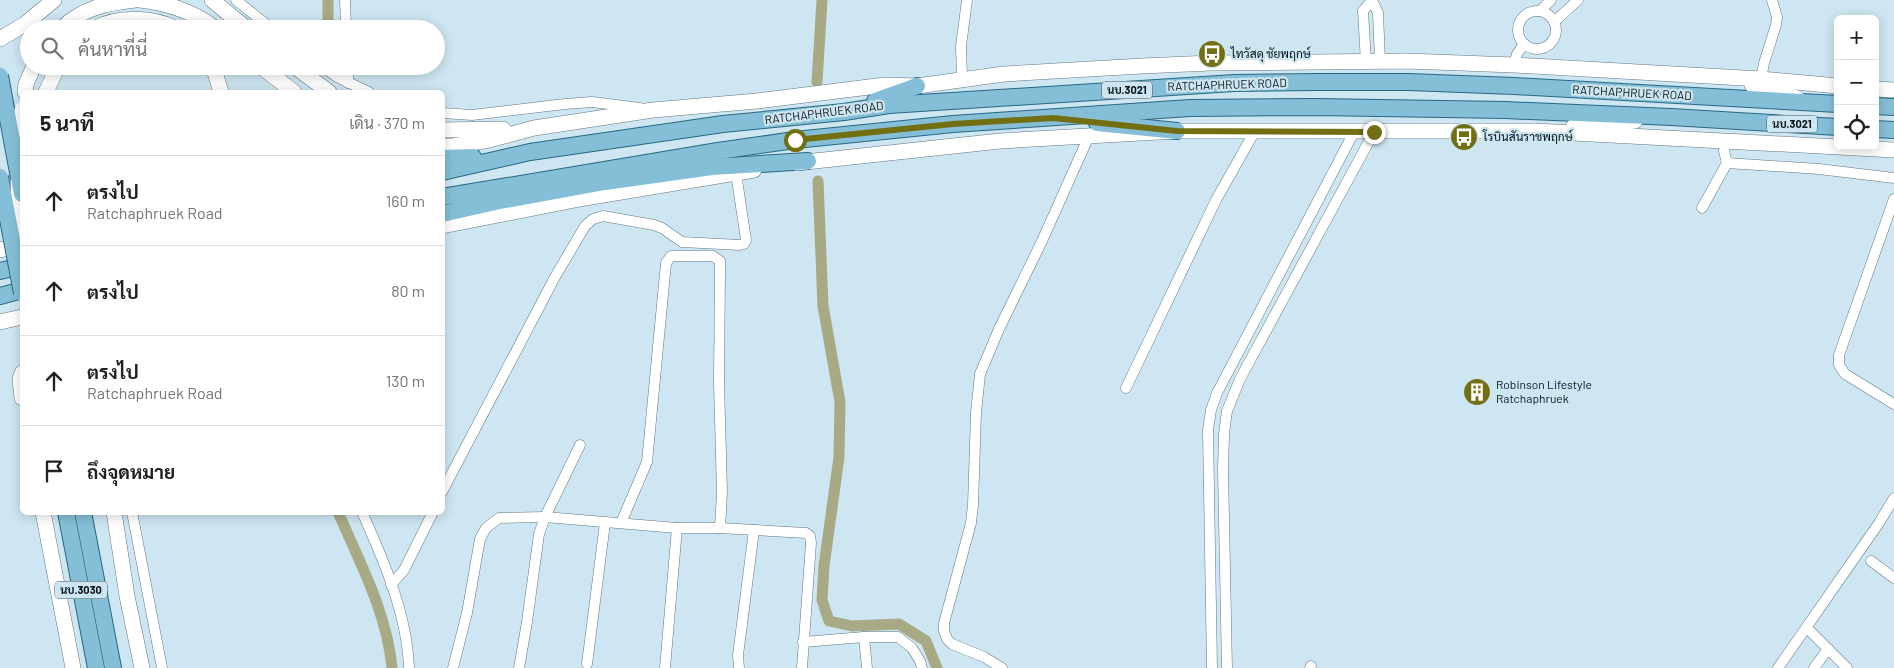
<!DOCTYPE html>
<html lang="th">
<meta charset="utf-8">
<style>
:root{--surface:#fff;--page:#f6f6f6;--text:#202124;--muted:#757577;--line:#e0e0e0}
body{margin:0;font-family:Barlow,Sarabun,sans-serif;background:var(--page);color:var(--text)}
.controls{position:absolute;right:15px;top:15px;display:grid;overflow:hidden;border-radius:8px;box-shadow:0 2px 12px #0003}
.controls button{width:45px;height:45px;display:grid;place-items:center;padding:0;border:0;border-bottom:1px solid var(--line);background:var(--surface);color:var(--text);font:25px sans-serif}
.stop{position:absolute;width:15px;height:15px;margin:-11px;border:4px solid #716f11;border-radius:50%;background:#fff}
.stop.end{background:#716f11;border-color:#fff;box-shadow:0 1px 5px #0008}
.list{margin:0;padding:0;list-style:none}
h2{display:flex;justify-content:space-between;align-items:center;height:65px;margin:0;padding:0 20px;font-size:21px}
h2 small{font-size:16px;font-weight:400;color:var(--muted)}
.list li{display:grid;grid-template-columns:32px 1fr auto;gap:15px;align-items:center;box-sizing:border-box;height:90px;padding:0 20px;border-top:1px solid var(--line)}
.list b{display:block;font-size:19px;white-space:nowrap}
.list p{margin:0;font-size:16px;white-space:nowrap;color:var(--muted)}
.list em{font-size:16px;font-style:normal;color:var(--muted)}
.icon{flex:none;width:28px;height:28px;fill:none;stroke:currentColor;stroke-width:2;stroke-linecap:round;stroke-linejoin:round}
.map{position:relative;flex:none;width:1894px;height:668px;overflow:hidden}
.search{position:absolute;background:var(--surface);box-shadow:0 2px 12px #0003;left:20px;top:20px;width:425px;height:55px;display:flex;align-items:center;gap:12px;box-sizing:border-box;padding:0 18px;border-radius:28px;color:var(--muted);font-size:19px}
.panel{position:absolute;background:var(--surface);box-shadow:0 2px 12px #0003;left:20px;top:90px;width:425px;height:425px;border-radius:8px}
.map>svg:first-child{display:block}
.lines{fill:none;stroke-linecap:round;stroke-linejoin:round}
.canal{stroke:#a8a985;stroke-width:11}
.street-casing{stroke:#627782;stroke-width:11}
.secondary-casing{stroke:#627782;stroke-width:16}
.primary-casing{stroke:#266883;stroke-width:18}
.street{stroke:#fff;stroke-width:10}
.secondary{stroke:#fff;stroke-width:15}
.primary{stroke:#85bfd7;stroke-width:16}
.secondary-bridge-casing{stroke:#627782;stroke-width:16;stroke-linecap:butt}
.primary-bridge-casing{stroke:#266883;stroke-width:18;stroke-linecap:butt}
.secondary-bridge{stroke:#fff;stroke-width:15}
.primary-bridge{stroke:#85bfd7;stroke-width:16}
.route{stroke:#716f11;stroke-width:6}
.labels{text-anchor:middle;stroke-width:4.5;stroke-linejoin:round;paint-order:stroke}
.shield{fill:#cee6f1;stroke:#465459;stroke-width:1}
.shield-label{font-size:11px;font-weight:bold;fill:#0c1518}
.poi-label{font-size:12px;fill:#0c1518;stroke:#cee6f1;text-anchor:start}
.street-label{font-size:12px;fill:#0c1518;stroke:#cee6f1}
</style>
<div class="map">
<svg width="1894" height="668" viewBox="0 0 1894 668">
<rect width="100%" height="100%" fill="#cee6f1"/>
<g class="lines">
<!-- canal -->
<g class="canal">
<path d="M328 0V29"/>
<path d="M817 82 822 0"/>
<path d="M818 181 823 306 840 402 839 457 824 566 822 600 829 621 852 626 899 624 926 641 937 668"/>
<path d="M338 512C360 563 387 613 392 668"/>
</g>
<!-- street casing -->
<g class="street-casing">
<g id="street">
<path d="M236 0 272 29"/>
<path d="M345 0 346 29"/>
<path d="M1372 0 1378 13 1380 62"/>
<path d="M1540 11 1551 0"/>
<circle cx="1537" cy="30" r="19"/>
<path d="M1554 22 1578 0"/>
<path d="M1366 62 1363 11 1372 0"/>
<path d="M1514 65 1517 54 1524 44"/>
<path d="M322 66 337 77 369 92"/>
<path d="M348 66V83"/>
<path d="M962 78 961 46 967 0"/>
<path d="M1761 79 1764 63 1776 25 1777 17 1772 0"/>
<path d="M442 113 472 115 565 104 592 102 640 108"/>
<path d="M1726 142 1724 151 1727 163 1819 169 1894 178"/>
<path d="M1894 199 1839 355V365L1845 374 1894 404"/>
<path d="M1702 208 1727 163"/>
<path d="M1126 388 1216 200 1255 131"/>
<path d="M442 492 555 277 585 226 593 219 603 216 654 225 662 228 682 242 740 245 744 244 746 240 736 173"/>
<path d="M132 512 162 668"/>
<path d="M362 512C384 561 407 614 409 668"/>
<path d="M621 523 647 462 666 263 671 256H713L720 261V269L719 383 722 492 720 528"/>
<path d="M1871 561 1894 578"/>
<path d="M391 585 404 570 433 512"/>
<path d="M1807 628 1847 668"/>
<path d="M864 637 867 668"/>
<path d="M803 642 864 637H898L912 648 920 661 922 668"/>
<path d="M587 664 605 523"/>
<path d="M453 668 467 613 480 539 486 528 499 518 545 517 677 528H720L806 533 810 536 811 543 802 668"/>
<path d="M519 668 527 622 539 534 545 517 580 445"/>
<path d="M665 668 677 528"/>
<path d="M739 668 738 655 754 530"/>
<path d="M1002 668 984 657 952 644 947 639 944 631V623L971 523 973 505 976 413 980 374 999 329 1042 241 1089 136"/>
<path d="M1212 668 1208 430 1211 410 1217 393 1354 132"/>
<path d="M1227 668 1223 470 1224 434 1227 411 1240 379 1374 132"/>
<path d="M1310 668 1311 666"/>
<path d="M1778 668 1879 523 1894 498"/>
<path d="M1814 668 1828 649"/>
</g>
</g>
<!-- secondary casing -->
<g class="secondary-casing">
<g id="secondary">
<path d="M140 0C168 3 193 11 216 29"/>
<path d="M212 0 247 29"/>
<path d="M61 29C82 8 107 3 135 0"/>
<path d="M94 29C115 16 154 16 176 29"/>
<path d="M0 39 25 24 54 0"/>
<path d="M213 66 221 92"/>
<path d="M260 66 294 92"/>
<path d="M294 66 329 92"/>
<path d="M1752 85 1797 98"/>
<path d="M1875 89 1894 90"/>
<path d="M25 92 26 84 34 66"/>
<path d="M46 92 58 66"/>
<path d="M1573 127 1635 121"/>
<path d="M442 130 503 129"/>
<path d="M442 146H453L489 140 534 128 653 110 757 101 885 85 917 86 1004 74 1142 66 1211 63 1407 61 1514 65 1761 79 1838 86"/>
<path d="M796 163 1000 141 1177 131H1535L1894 150"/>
<path d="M442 226 585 198 754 170"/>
<path d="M0 250 22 245"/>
<path d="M0 322 22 317"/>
<path d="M22 373 20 379 22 398"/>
<path d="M43 512 73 668"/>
<path d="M114 512 127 596 142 668"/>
</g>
</g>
<!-- primary casing -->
<g class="primary-casing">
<g id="primary">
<path d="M875 101 917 86"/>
<path d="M1875 106 1894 107"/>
<path d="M1097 123 1177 131"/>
<path d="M1875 129 1894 130"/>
<path d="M442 158 473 157"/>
<path d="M442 172 530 152 723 124 844 112 889 105 1234 83 1319 82H1409L1514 86 1838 104"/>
<path d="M442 197 718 151 795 140 953 124 1190 108 1316 107 1505 110 1671 117 1838 127"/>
<path d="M442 214 500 201 605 182 712 167 808 161"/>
<path d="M0 271 22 266"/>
<path d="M0 296 22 290"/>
<path d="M66 512 96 668"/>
<path d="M83 512 113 668"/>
</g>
</g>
<!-- street -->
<use href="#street" class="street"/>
<!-- secondary -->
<use href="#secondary" class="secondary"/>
<!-- primary -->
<use href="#primary" class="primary"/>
<!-- secondary-bridge casing -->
<g class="secondary-bridge-casing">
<g id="secondary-bridge">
<path d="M17 153 22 110"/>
<path d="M18 181 20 251"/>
</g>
</g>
<!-- primary-bridge casing -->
<g class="primary-bridge-casing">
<g id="primary-bridge">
<path d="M0 76 22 194"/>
<path d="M0 177 22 293"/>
</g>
</g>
<!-- secondary-bridge -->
<use href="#secondary-bridge" class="secondary-bridge"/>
<!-- primary-bridge -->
<use href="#primary-bridge" class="primary-bridge"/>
</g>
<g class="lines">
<!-- route -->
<path class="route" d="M795 140 953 124 1053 118 1177 131 1374 132"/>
</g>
<!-- icons -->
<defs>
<g id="bus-disc" transform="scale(1.4375)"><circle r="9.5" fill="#716f11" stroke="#cee6f1"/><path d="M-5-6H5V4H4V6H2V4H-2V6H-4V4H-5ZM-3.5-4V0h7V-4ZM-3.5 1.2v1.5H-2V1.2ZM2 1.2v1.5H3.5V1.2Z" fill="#fff"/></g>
<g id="building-disc" transform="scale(1.4375)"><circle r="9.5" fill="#716f11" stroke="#cee6f1"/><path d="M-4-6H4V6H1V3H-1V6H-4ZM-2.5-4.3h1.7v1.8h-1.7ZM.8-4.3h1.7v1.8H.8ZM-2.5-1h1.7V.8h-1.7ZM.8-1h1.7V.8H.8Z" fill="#fff"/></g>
</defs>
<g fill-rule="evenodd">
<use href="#bus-disc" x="1212" y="54"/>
<use href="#bus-disc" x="1464" y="137"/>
<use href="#building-disc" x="1477" y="392"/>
</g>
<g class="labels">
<!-- shield labels -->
<g class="shield">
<rect x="1102" y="81.5" width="50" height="17" rx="4"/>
<rect x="1767" y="115.5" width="50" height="17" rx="4"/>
<rect x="55" y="581.5" width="52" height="17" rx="4"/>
</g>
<g class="shield-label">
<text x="1127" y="94">นบ.3021</text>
<text x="1792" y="128">นบ.3021</text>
<text x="81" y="594">นบ.3030</text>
</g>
<!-- poi labels -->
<g class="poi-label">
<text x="1231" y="58">ไทวัสดุ ชัยพฤกษ์</text>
<text x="1483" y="141">โรบินสันราชพฤกษ์</text>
<text x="1496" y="389">Robinson Lifestyle<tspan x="1496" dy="14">Ratchaphruek</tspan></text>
</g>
<!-- street labels -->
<g class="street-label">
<text transform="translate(1227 85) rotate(-2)" y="4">RATCHAPHRUEK ROAD</text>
<text transform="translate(1632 93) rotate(3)" y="4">RATCHAPHRUEK ROAD</text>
<text transform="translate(824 113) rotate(-7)" y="4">RATCHAPHRUEK ROAD</text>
</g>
</g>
</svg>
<div class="controls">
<button>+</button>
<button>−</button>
<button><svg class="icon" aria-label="locate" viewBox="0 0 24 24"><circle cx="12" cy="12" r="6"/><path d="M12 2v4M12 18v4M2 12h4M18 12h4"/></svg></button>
</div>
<div class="stop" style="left:795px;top:140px"></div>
<div class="stop end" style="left:1374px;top:132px"></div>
<div class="search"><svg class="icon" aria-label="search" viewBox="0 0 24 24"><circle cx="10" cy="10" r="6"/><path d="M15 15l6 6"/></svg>ค้นหาที่นี่</div>
<section class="panel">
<h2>5 นาที<small>เดิน · 370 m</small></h2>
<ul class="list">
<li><svg class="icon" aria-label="ahead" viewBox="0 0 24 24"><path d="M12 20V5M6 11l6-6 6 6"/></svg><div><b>ตรงไป</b><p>Ratchaphruek Road</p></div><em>160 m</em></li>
<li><svg class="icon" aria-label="ahead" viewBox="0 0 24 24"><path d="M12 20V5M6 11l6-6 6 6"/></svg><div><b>ตรงไป</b></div><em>80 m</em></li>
<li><svg class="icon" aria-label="ahead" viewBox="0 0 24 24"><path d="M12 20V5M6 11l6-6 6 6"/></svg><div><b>ตรงไป</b><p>Ratchaphruek Road</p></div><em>130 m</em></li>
<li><svg class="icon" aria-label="arrive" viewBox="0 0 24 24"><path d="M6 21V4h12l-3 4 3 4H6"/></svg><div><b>ถึงจุดหมาย</b></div></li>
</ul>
</section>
</div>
